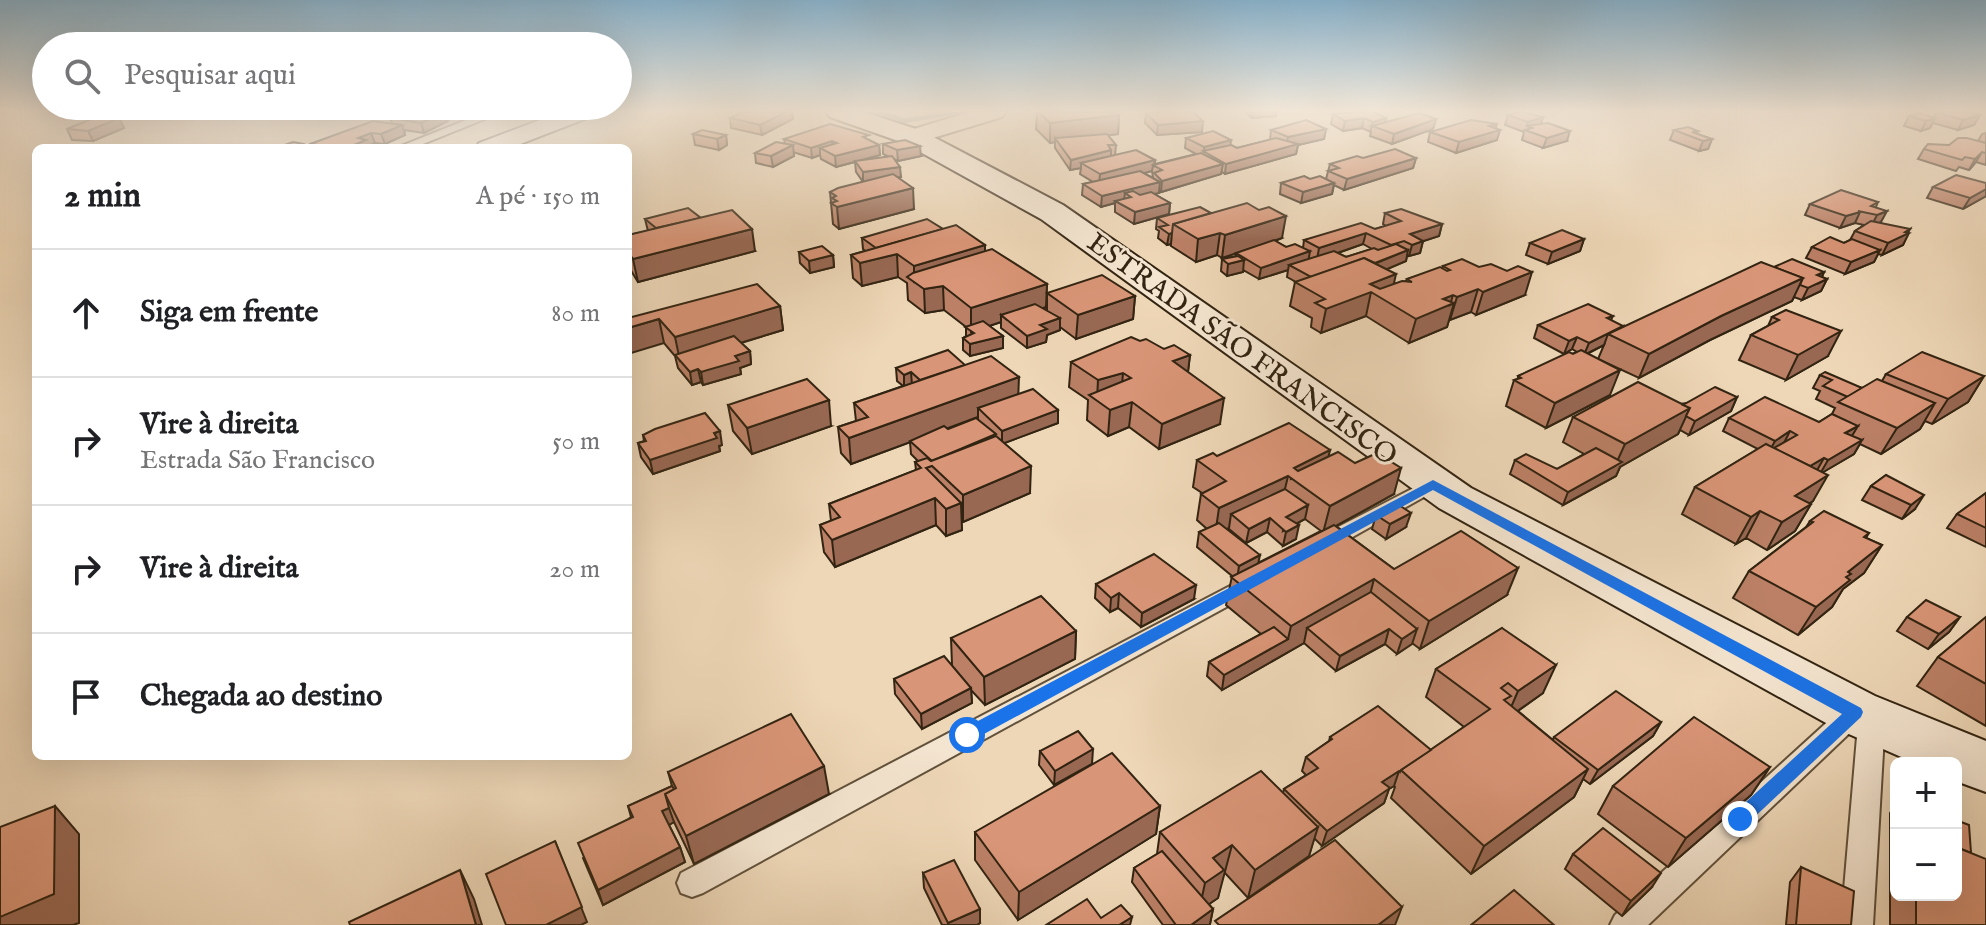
<!DOCTYPE html>
<html lang="pt">
<meta charset="utf-8">
<style>
:root{--surface:#fff;--page:#f6f6f6;--text:#202124;--muted:#757577;--line:#e0e0e0}
body{margin:0;font-family:"IM FELL English",serif;background:var(--page);color:var(--text)}
.controls{position:absolute;right:24px;bottom:24px;display:grid;overflow:hidden;border-radius:12px;box-shadow:0 8px 32px #0002}
.controls button{width:72px;height:72px;display:grid;place-items:center;padding:0;border:0;border-bottom:2px solid var(--line);background:var(--surface);color:var(--text);font:40px sans-serif}
.stop{position:absolute;width:24px;height:24px;margin:-18px;border:6px solid #1a73e8;border-radius:50%;background:#fff}
.stop.end{background:#1a73e8;border-color:#fff;box-shadow:0 2px 8px #0008}
.list{margin:0;padding:0;list-style:none}
h2{display:flex;justify-content:space-between;align-items:center;height:104px;margin:0;padding:0 32px;font-size:34px}
h2 small{font-size:26px;font-weight:400;color:var(--muted)}
.list li{display:grid;grid-template-columns:52px 1fr auto;gap:24px;align-items:center;box-sizing:border-box;height:128px;padding:0 32px;border-top:2px solid var(--line)}
.list b{display:block;font-size:30px;white-space:nowrap}
.list p{margin:0;font-size:26px;white-space:nowrap;color:var(--muted)}
.list em{font-size:26px;font-style:normal;color:var(--muted)}
.icon{flex:none;width:44px;height:44px;fill:none;stroke:currentColor;stroke-width:2;stroke-linecap:round;stroke-linejoin:round}
.map{position:relative;flex:none;width:1986px;height:925px;overflow:hidden}
.search{position:absolute;background:var(--surface);box-shadow:0 8px 32px #0002;left:32px;top:32px;width:600px;height:88px;display:flex;align-items:center;gap:20px;box-sizing:border-box;padding:0 28px;border-radius:44px;color:var(--muted);font-size:30px}
.panel{position:absolute;background:var(--surface);box-shadow:0 8px 32px #0002;left:32px;top:144px;width:600px;height:616px;border-radius:12px}
.map>svg:first-child{display:block}
.lines{fill:none;stroke-linecap:round;stroke-linejoin:round}
.stream{fill:#707d73;fill-rule:evenodd}
.service-casing{stroke:#61513b;stroke-width:4}
.minor-casing{stroke:#61513b;stroke-width:4}
.secondary-casing{stroke:#322412;stroke-width:4}
.service{fill:#f4e5d0;fill-rule:evenodd}
.minor{fill:#f4e5d0;fill-rule:evenodd}
.secondary{fill:#f4e5d0;fill-rule:evenodd}
.wall{fill:#bb8066;stroke:#322412;stroke-width:2;fill-rule:evenodd}
.shaded-wall{fill:#986853;stroke:#322412;stroke-width:2}
.building{fill:#d99577;stroke:#322412;stroke-width:2}
.route{fill:#1a73e8}
.labels{text-anchor:middle;stroke-width:6;stroke-linejoin:round;paint-order:stroke}
.street-label{font-size:28px;fill:#322412;stroke:#f4e5d0}
</style>
<div class="map">
<svg width="1986" height="925" viewBox="0 0 1986 925">
<rect width="100%" height="100%" fill="#eed7b7"/>
<filter id="stains"><feTurbulence type="fractalNoise" baseFrequency=".0025" numOctaves="4"/><feColorMatrix values="0 0 0 0 .2 0 0 0 0 .09 0 0 0 0 .02 0 0 0 .5 -.17"/></filter>
<radialGradient id="worn" r=".72"><stop offset=".6" stop-color="#630" stop-opacity="0"/><stop offset="1" stop-color="#630" stop-opacity=".3"/></radialGradient>
<g class="lines">
<!-- stream -->
<g class="stream">
<path d="M0 112H7L0 115Z"/>
<path d="M873 112H885L905 118 950 112H970L905 123Z"/>
</g>
<!-- service casing -->
<g class="service-casing">
<g id="service">
<path d="M486 112H502L413 148H396Z"/>
<path d="M1433 478 1443 484 1440 488 1331 549H1315L1312 544 1315 539Z"/>
<path d="M1253 574 1261 576 1264 582 1261 588 703 893 692 897 681 893 677 883 681 873Z"/>
<path d="M1855 702 1864 705 1867 709 1881 711 1885 718 1873 925H1841L1858 725 1648 925H1610L1615 915 1846 705Z"/>
</g>
</g>
<!-- minor casing -->
<g class="minor-casing">
<g id="minor">
<path d="M561 112H594L590 117 510 148H476L479 143Z"/>
<path d="M970 112H1006L1002 117 913 144 904 142 901 137 904 132Z"/>
</g>
</g>
<!-- secondary casing -->
<g class="secondary-casing">
<path id="secondary" d="M826 112H864L922 131 1063 205 1471 488 1875 696 1986 741V792L1956 781V763H1915L1835 728 1439 508 1041 219 904 143 830 117Z"/>
</g>
<!-- service -->
<use href="#service" class="service"/>
<!-- minor -->
<use href="#minor" class="minor"/>
<!-- secondary -->
<use href="#secondary" class="secondary"/>
</g>
<!-- wall -->
<g class="wall">
<path d="M445 112 448 121 424 133 404 130 405 135 385 144 375 143 368 146 369 148H276L304 144 305 146 311 147 310 144 392 124 390 118Z"/>
<path d="M743 112H792L793 119 762 135 731 128 730 118Z"/>
<path d="M1037 112H1116L1119 115 1118 134 1107 135 1116 145 1115 155 1155 160V164L1196 154 1185 148 1186 138 1231 145 1237 148 1270 140 1271 130 1326 129 1324 139 1298 145 1296 154 1225 174 1222 172 1221 174 1161 192 1159 190V193L1154 194 1170 203 1169 214 1134 224 1115 212V203L1101 207 1082 195 1083 184 1093 182 1080 174 1081 168 1070 170 1055 148V142L1050 143 1036 129ZM1152 171 1153 178 1144 173Z"/>
<path d="M1245 112H1276V116L1252 118Z"/>
<path d="M1355 112 1385 122 1436 119 1433 129 1392 144 1370 136 1371 132 1362 128 1343 131 1331 124 1333 114Z"/>
<path d="M1936 112 1980 115 1974 125 1958 130 1933 123 1930 128 1921 131 1904 126 1909 116 1934 118Z"/>
<path d="M1146 113 1202 132 1157 135 1145 123Z"/>
<path d="M1508 115 1543 117 1541 124 1567 141 1543 148 1522 140 1524 132 1505 125Z"/>
<path d="M119 118 124 128 93 141 72 140 67 129Z"/>
<path d="M1496 128 1497 140 1456 153 1428 142 1430 132Z"/>
<path d="M1674 130 1698 131 1697 134 1712 139 1708 149 1699 151 1670 140Z"/>
<path d="M1986 133V165L1976 162 1969 170 1959 167 1956 171 1918 159 1924 149 1978 141 1982 134Z"/>
<path d="M693 134 726 135 727 145 719 150 695 145Z"/>
<path d="M784 139 869 140 879 145 880 155 858 161 889 157 883 154V144L921 156 898 161 894 159 901 177 898 178 914 209 839 229 833 224 830 192 863 182 856 172 855 162 836 167 821 159 820 155 812 158 793 152 794 156 773 167 756 163 755 153 785 144Z"/>
<path d="M1363 158H1416L1413 168 1344 190 1334 185 1332 194 1301 203 1280 194 1281 183 1310 179H1326L1330 164Z"/>
<path d="M1986 183V196L1963 209 1927 198 1933 187Z"/>
<path d="M1878 202 1876 207 1881 222 1879 223 1908 233 1903 245 1882 255 1878 254 1874 262 1845 274 1806 258 1812 247 1844 243 1850 240 1855 231 1864 225 1855 223 1840 228 1805 215 1810 204Z"/>
<path d="M1211 213 1282 238 1275 241 1286 247 1303 248 1304 240 1375 229 1386 226 1383 224 1385 213 1442 224 1439 236 1423 241 1420 253 1409 256 1407 255 1406 261 1387 269 1394 284 1406 281 1407 279 1442 268 1443 266 1525 295 1476 315 1471 312 1449 320 1447 327 1409 343 1366 316 1321 333 1311 327 1312 318 1290 306 1295 282H1296L1287 277 1288 270 1259 279 1243 270V272L1227 276 1221 271 1222 259 1236 256V253L1222 258 1217 255 1196 262 1171 246V244L1167 245 1158 238 1159 231 1156 229 1157 218ZM1363 244 1372 249 1346 257 1338 253Z"/>
<path d="M701 218 755 251 638 282 630 269H628V235L648 231 645 219Z"/>
<path d="M862 238 985 251 1047 284 1046 307 1042 308 1047 310V293L1135 296 1133 319 1076 339 1060 327V330L1047 335 1046 342 1027 348 1001 328V322L989 326 1003 336V348L970 356 963 350V338L966 336V327L944 310 925 313 908 300 907 283 898 277 862 286 853 278 851 255 865 251 863 249Z"/>
<path d="M1584 239 1580 251 1548 264 1526 255 1530 243Z"/>
<path d="M799 252 833 255 834 267 810 273 800 263Z"/>
<path d="M1774 267 1824 272 1822 277 1827 279 1821 291 1802 300 1794 297 1792 301 1710 340 1639 378 1598 359 1604 345 1587 354 1610 395 1546 428 1506 406 1514 380 1518 379V376L1577 352 1572 349 1564 354 1534 338 1538 325 1613 316 1611 320 1622 328Z"/>
<path d="M780 306 783 330 741 343 750 351 751 364 740 368 741 374 703 385 701 382 692 385 678 368 675 356 664 343 628 318Z"/>
<path d="M1786 310 1828 356 1786 380 1739 360 1751 335 1768 326 1772 317Z"/>
<path d="M1140 341 1164 349 1190 355 1188 372 1220 424 1159 449 1129 427 1108 436 1087 420 1088 400 1069 387 1071 362Z"/>
<path d="M965 365 1018 394 1058 410V423L1004 443 1030 493 963 522 961 520 962 530 946 536 936 525 835 567 824 552 820 525 831 521 829 504 916 470 915 462 918 461 911 454 910 442 851 464 841 453 838 427 856 421 854 403 903 386 897 381 896 368ZM978 417V420L947 429Z"/>
<path d="M1886 374 1984 376 1968 402 1932 424 1925 421 1920 429 1881 454 1860 444 1854 454 1823 472 1813 501 1810 503 1811 504 1795 531 1767 550 1746 538 1736 544 1682 514 1695 487 1758 449 1723 431 1729 418 1819 422 1832 414 1835 408 1816 399 1820 391 1813 388 1820 375 1862 388 1882 381Z"/>
<path d="M1737 397 1731 411 1689 435 1680 430 1678 434 1620 467 1616 476 1563 505 1510 474 1515 460 1557 469 1584 454 1563 442 1573 417Z"/>
<path d="M728 405 831 426 752 454 733 431Z"/>
<path d="M643 435 722 445 719 446 720 451 653 474 641 457 638 443 644 441Z"/>
<path d="M1330 450 1328 456 1394 494 1336 526 1394 569 1507 595 1420 649 1412 643 1397 654 1385 644 1336 671 1304 643 1222 690 1207 676 1209 662 1261 634 1226 605 1232 576 1197 547 1199 532 1207 529 1197 520 1201 494 1202 493 1193 487 1197 460 1217 456ZM1305 519 1321 531 1258 563 1227 529H1229L1246 543 1267 532 1283 546 1296 539V524Z"/>
<path d="M1886 475 1915 509 1902 519 1862 500 1871 486Z"/>
<path d="M1986 493V547L1947 528 1957 514Z"/>
<path d="M1376 515 1406 527 1386 539 1372 529Z"/>
<path d="M1810 521 1869 533 1866 538 1882 545 1864 573 1843 589 1832 607 1798 635 1733 598 1749 571 1806 527Z"/>
<path d="M1096 584 1194 599 1141 627 1118 608 1110 612 1095 598Z"/>
<path d="M1907 617H1960L1949 632 1928 649 1897 631Z"/>
<path d="M1986 617V726L1917 686 1938 657Z"/>
<path d="M1502 628 1543 693 1518 711 1553 740 1554 737 1661 722 1653 736 1590 784 1583 779 1574 797 1471 874 1391 798 1395 787 1394 786 1389 789 1384 803 1322 846 1314 838 1309 856 1248 898 1225 873 1223 874 1218 898 1209 904 1213 909 1210 924 1209 925H1163L1132 882 1134 868 1157 854 1160 832 1283 793 1284 789 1306 775 1302 771 1306 757 1329 741 1330 737 1431 750 1464 727 1426 697 1436 669Z"/>
<path d="M1076 631 1075 659 985 705 971 690 972 703 922 729 895 694 894 679 952 665 951 638Z"/>
<path d="M1040 751 1092 764 1054 785 1039 765Z"/>
<path d="M1770 767 1751 795 1668 867 1598 814 1613 786Z"/>
<path d="M668 772 829 794 694 864 674 822 669 825 680 847 685 862 603 905 583 858 631 817 628 806 672 786Z"/>
<path d="M1896 805V895H1956L1971 853 1986 925H1890V813Z"/>
<path d="M1160 806 1156 834 1018 920 975 860V832Z"/>
<path d="M1573 854 1652 887 1622 916 1565 869Z"/>
<path d="M1801 867 1851 925H1786L1790 882Z"/>
<path d="M923 873 980 923 977 925H942L924 888Z"/>
</g>
<!-- shaded-wall -->
<g class="shaded-wall">
<path d="M445 112 448 121 424 133 421 123Z"/>
<path d="M786 112H792L793 119 762 135 760 125Z"/>
<path d="M1253 112H1276V116L1252 118Z"/>
<path d="M1119 115 1118 134 1058 142 1055 138V142L1050 143V123Z"/>
<path d="M1980 115 1974 125 1958 130 1963 120Z"/>
<path d="M1543 117 1540 127 1532 128 1527 126 1528 122Z"/>
<path d="M119 118 124 128 93 141 88 131Z"/>
<path d="M1364 118 1362 128 1343 131 1345 121Z"/>
<path d="M1386 118 1384 128 1372 126 1370 132 1373 122Z"/>
<path d="M1935 118 1930 128 1921 131 1926 121Z"/>
<path d="M1436 119 1433 129 1392 144 1394 134Z"/>
<path d="M1203 121 1202 132 1157 135 1158 125Z"/>
<path d="M1497 124 1495 131 1500 130 1497 140 1456 153 1459 142 1489 126Z"/>
<path d="M402 125 405 135 385 144 381 134Z"/>
<path d="M1326 129 1324 139 1298 145 1296 154 1225 174 1226 164 1286 147 1288 137Z"/>
<path d="M1570 131 1567 141 1543 148 1547 138Z"/>
<path d="M371 133 375 143 368 146 369 148H347L358 138Z"/>
<path d="M726 135 727 145 719 150 717 139Z"/>
<path d="M1712 139 1708 149 1699 151 1703 141Z"/>
<path d="M1231 140 1230 150 1204 152V147Z"/>
<path d="M832 141 833 151 820 148V155L812 158 811 148Z"/>
<path d="M793 145 794 156 773 167 771 156Z"/>
<path d="M879 145 880 155 836 167 835 156Z"/>
<path d="M920 146 921 156 898 161 897 150Z"/>
<path d="M1111 150V161L1081 163V168L1070 170 1071 160Z"/>
<path d="M1982 152 1976 162 1969 170 1975 159Z"/>
<path d="M1416 158 1413 168 1344 190 1347 179Z"/>
<path d="M1155 160 1154 166 1153 165 1152 171 1099 185 1100 174Z"/>
<path d="M1223 164 1221 174 1161 192 1162 181Z"/>
<path d="M900 167 901 177 863 183V172Z"/>
<path d="M1160 182 1159 193 1131 199V197L1125 193 1124 201H1115V203L1101 207 1102 196Z"/>
<path d="M1334 183 1332 194 1301 203 1303 192Z"/>
<path d="M913 188 914 209 839 229 837 207Z"/>
<path d="M1986 189V196L1963 209 1970 198Z"/>
<path d="M1170 203 1169 214 1134 224 1135 212Z"/>
<path d="M1887 211 1881 222 1871 227 1877 215Z"/>
<path d="M1860 212 1855 223 1840 228 1846 216Z"/>
<path d="M1286 216 1282 238 1222 258 1225 235Z"/>
<path d="M1442 224 1439 236 1412 245 1410 234Z"/>
<path d="M752 229 755 251 638 282 633 259Z"/>
<path d="M1910 229 1907 235 1909 233 1903 245 1882 255 1888 243Z"/>
<path d="M1172 233 1171 244 1167 245 1169 234Z"/>
<path d="M1220 233 1217 255 1196 262 1198 239Z"/>
<path d="M1366 233 1363 244 1317 260 1319 248Z"/>
<path d="M1584 239 1580 251 1548 264 1552 252Z"/>
<path d="M1423 241 1420 253 1409 256 1412 245Z"/>
<path d="M985 245V268L914 282V266Z"/>
<path d="M1408 250 1406 261 1364 279 1367 267Z"/>
<path d="M1880 250 1874 262 1845 274 1851 262Z"/>
<path d="M1310 251 1308 263 1289 265 1288 270 1259 279 1261 268Z"/>
<path d="M897 254 898 277 862 286 860 263Z"/>
<path d="M833 255 834 267 810 273 809 261Z"/>
<path d="M1244 260 1243 272 1227 276 1228 264Z"/>
<path d="M1532 272 1525 295 1476 315 1483 292Z"/>
<path d="M1824 272 1819 283 1827 279 1821 291 1802 300 1808 288 1817 275Z"/>
<path d="M1396 274 1391 297 1371 292 1366 316 1321 333 1326 309 1370 284Z"/>
<path d="M1803 278 1792 301 1710 340 1639 378 1649 354 1721 316Z"/>
<path d="M1047 284 1046 307 1007 320 1001 315V322L971 332V308Z"/>
<path d="M943 286 944 310 925 313 924 289Z"/>
<path d="M1478 289 1471 312 1450 320 1457 297Z"/>
<path d="M1453 295 1450 305 1454 303 1447 327 1409 343 1416 319 1443 299Z"/>
<path d="M1135 296 1133 319 1076 339 1078 315Z"/>
<path d="M780 306 783 330 680 361 675 337Z"/>
<path d="M1060 318V330L1047 335 1046 342 1027 348V336L1040 325Z"/>
<path d="M659 319 664 343 628 354V328Z"/>
<path d="M1623 326 1618 338 1608 334 1604 345 1584 355 1589 343Z"/>
<path d="M1841 331 1828 356 1786 380 1798 355Z"/>
<path d="M1003 336V348L970 356V344Z"/>
<path d="M1577 337 1572 349 1564 354 1569 341Z"/>
<path d="M750 351 751 364 740 368 741 374 703 385 701 372 735 356Z"/>
<path d="M1190 355 1187 380 1173 361Z"/>
<path d="M698 369 701 382 692 385 690 372Z"/>
<path d="M1620 370 1610 395 1546 428 1555 403Z"/>
<path d="M911 372 912 385 904 388V375Z"/>
<path d="M1123 373 1121 398 1097 400 1098 380Z"/>
<path d="M1984 376 1968 402 1932 424 1948 399Z"/>
<path d="M1019 377 1018 402 978 408V417L851 464 849 438Z"/>
<path d="M1737 397 1731 411 1689 435 1695 421Z"/>
<path d="M1224 398 1220 424 1159 449 1162 424Z"/>
<path d="M829 400 831 426 752 454 747 428Z"/>
<path d="M1132 402 1129 427 1108 436 1110 410Z"/>
<path d="M1935 403 1920 429 1881 454 1897 428Z"/>
<path d="M1690 408 1678 434 1620 467 1616 476 1563 505 1568 492 1615 466 1625 444Z"/>
<path d="M1058 410V423L1002 444V431Z"/>
<path d="M1858 426 1850 439 1845 433Z"/>
<path d="M720 431 722 445 719 446 720 451 653 474 650 460Z"/>
<path d="M1790 431 1783 445 1768 454 1775 441Z"/>
<path d="M1862 440 1854 454 1820 474 1828 460Z"/>
<path d="M1330 450 1324 476 1291 479 1294 468Z"/>
<path d="M1824 458 1816 472 1795 474Z"/>
<path d="M1031 466 1030 493 963 522V495Z"/>
<path d="M1401 468 1394 494 1323 533 1330 506Z"/>
<path d="M1828 475 1813 501 1780 522 1795 496Z"/>
<path d="M1288 476 1282 502 1231 514 1229 528 1215 535 1219 508Z"/>
<path d="M1924 495 1915 509 1902 519 1911 505Z"/>
<path d="M935 498 936 525 835 567 832 540Z"/>
<path d="M961 503 962 530 946 536V509Z"/>
<path d="M1811 504 1795 531 1767 550 1782 522Z"/>
<path d="M1308 505 1305 519 1283 531 1286 517Z"/>
<path d="M1760 511 1746 538 1736 544 1751 517Z"/>
<path d="M1411 513 1406 527 1386 539 1390 524Z"/>
<path d="M1270 518 1267 532 1246 543 1249 529Z"/>
<path d="M1299 525 1296 539 1283 546 1286 532Z"/>
<path d="M1882 545 1864 573 1843 589 1832 607 1798 635 1816 607 1848 572Z"/>
<path d="M1260 555 1257 569 1237 580 1239 566Z"/>
<path d="M1518 568 1507 595 1420 649 1429 621Z"/>
<path d="M1374 579 1367 607 1307 628 1304 643 1222 690 1224 675 1288 639 1291 626Z"/>
<path d="M1196 585 1194 599 1141 627 1142 613Z"/>
<path d="M1119 593 1118 608 1110 612 1111 598Z"/>
<path d="M1960 617 1949 632 1928 649 1939 634Z"/>
<path d="M1389 629 1385 644 1336 671 1340 656Z"/>
<path d="M1417 629 1412 644 1397 654 1402 639Z"/>
<path d="M1076 631 1075 659 985 705 984 677Z"/>
<path d="M1556 665 1543 693 1506 719 1518 691Z"/>
<path d="M971 688 972 703 922 729 921 714Z"/>
<path d="M1661 722 1653 736 1590 784 1598 770Z"/>
<path d="M1093 749 1092 764 1054 785 1055 771Z"/>
<path d="M824 766 829 794 694 864 686 836Z"/>
<path d="M1770 767 1751 795 1668 867 1686 838Z"/>
<path d="M1588 769 1574 797 1471 874 1484 846Z"/>
<path d="M1399 771 1394 786 1389 789 1384 803 1322 846 1327 831 1382 782Z"/>
<path d="M55 806 79 834V923L73 925H0V917Z"/>
<path d="M1160 806 1156 834 1018 920 1019 892Z"/>
<path d="M669 808 674 822 667 826 662 811Z"/>
<path d="M1318 827 1309 856 1248 898 1255 870Z"/>
<path d="M555 841 587 922 581 925H546Z"/>
<path d="M1232 845 1218 898 1199 911 1205 883 1213 858Z"/>
<path d="M680 847 685 862 603 905 598 890Z"/>
<path d="M460 870 474 899 482 925H476Z"/>
<path d="M1661 873 1652 887 1622 916 1631 901Z"/>
<path d="M1402 907 1395 925H1378Z"/>
<path d="M980 909V923L977 925H948V923Z"/>
<path d="M1213 909 1210 924 1209 925H1191Z"/>
<path d="M1132 917 1130 925H1119Z"/>
</g>
<!-- building -->
<g class="building">
<path d="M404 112H444L421 123 390 118Z"/>
<path d="M743 112H786L760 125 730 118Z"/>
<path d="M1038 112H1116L1119 115 1050 123Z"/>
<path d="M1159 112H1193L1203 121 1158 125 1146 113Z"/>
<path d="M1355 112H1374L1386 118 1373 122 1364 118 1345 121 1333 114Z"/>
<path d="M1518 112H1522L1543 117 1528 122 1508 115Z"/>
<path d="M1936 112H1968L1980 115 1963 120Z"/>
<path d="M1419 113 1436 119 1394 134 1372 126Z"/>
<path d="M1920 113 1935 118 1926 121 1909 116Z"/>
<path d="M98 116 119 118 88 131 67 129Z"/>
<path d="M1306 120 1326 129 1288 137 1271 130Z"/>
<path d="M1471 120 1497 124 1489 126 1500 130 1459 142 1430 132Z"/>
<path d="M373 121 402 125 381 134 371 133 358 138 366 140 347 148 310 144Z"/>
<path d="M1548 123 1570 131 1547 138 1525 130 1532 128 1526 126Z"/>
<path d="M830 124 869 135 863 137 879 145 835 156 820 148 837 143 832 141 811 148 784 139Z"/>
<path d="M1688 127 1698 131 1692 132 1712 139 1703 141 1674 130Z"/>
<path d="M702 130 726 135 717 139 693 134Z"/>
<path d="M1213 131 1231 140 1204 147 1186 138Z"/>
<path d="M1107 134 1116 145H1108L1111 150 1071 160 1055 138Z"/>
<path d="M1276 138 1298 144 1226 164 1203 151 1231 145 1237 148Z"/>
<path d="M1958 138H1967L1986 143V153L1982 152 1975 159 1965 157 1962 160 1924 149 1928 144 1949 145Z"/>
<path d="M905 140 920 146 897 150 883 144Z"/>
<path d="M293 142 304 144 291 148H276Z"/>
<path d="M776 142 793 145 771 156 755 153Z"/>
<path d="M304 145 319 148H298Z"/>
<path d="M1395 149 1416 158 1347 179 1328 171 1339 168 1330 164 1357 156 1363 158Z"/>
<path d="M1136 150 1155 160 1100 174 1081 163Z"/>
<path d="M1201 153 1223 164 1162 181 1154 173 1162 170 1153 165Z"/>
<path d="M892 156 900 167 863 172 855 161Z"/>
<path d="M1140 171 1160 182 1102 196 1083 184Z"/>
<path d="M893 174 913 188 837 207 831 203 837 201 832 198 836 196 830 192 838 188Z"/>
<path d="M1956 175 1986 183V189L1970 198 1933 187Z"/>
<path d="M1304 176 1310 179 1320 176 1334 183 1303 192 1281 183Z"/>
<path d="M1841 190 1878 202 1871 206 1887 211 1877 215 1858 211 1860 212 1846 216 1810 204Z"/>
<path d="M1133 191 1140 195 1151 192 1170 203 1135 212 1115 201 1131 197 1125 193Z"/>
<path d="M1247 203 1259 210 1269 207 1286 216 1225 235 1220 233 1198 239 1173 224Z"/>
<path d="M1200 207 1211 213 1173 224 1172 233 1169 234 1159 227 1168 225 1157 218Z"/>
<path d="M688 208 701 218 656 228 645 219Z"/>
<path d="M1401 209 1442 224 1410 234 1423 241 1412 245 1404 241 1391 245 1366 233 1319 248 1304 240 1361 223 1375 229 1401 221 1385 213Z"/>
<path d="M732 210 752 229 633 259 628 252V235Z"/>
<path d="M927 219 943 229 876 248 862 238Z"/>
<path d="M1871 221 1910 229 1905 232 1909 233 1888 243 1855 231Z"/>
<path d="M956 225 985 245 914 266 897 254 860 263 851 255Z"/>
<path d="M1562 230 1584 239 1552 252 1530 243Z"/>
<path d="M1830 237 1844 243 1852 239 1880 250 1851 262 1812 247Z"/>
<path d="M1274 240 1286 247 1295 244 1310 251 1261 268 1236 253Z"/>
<path d="M1396 244 1408 250 1375 263 1364 258 1311 277 1289 265 1334 251 1346 257 1374 248 1378 250Z"/>
<path d="M822 246 833 255 809 261 799 252Z"/>
<path d="M992 249 1047 284 971 308 943 286 924 289 907 277 913 273Z"/>
<path d="M1238 256 1244 260 1228 264 1222 259Z"/>
<path d="M1364 258 1396 274 1370 284 1380 289 1402 281 1412 282 1407 279 1440 267 1447 271 1450 270 1443 266 1462 259 1479 267 1491 264 1507 271 1518 266 1532 272 1483 292 1478 289 1457 297 1453 295 1443 299 1454 303 1416 319 1371 292 1326 309 1315 303 1325 299 1295 282Z"/>
<path d="M1792 259 1824 272 1817 275 1827 279 1808 288 1800 285 1803 278 1774 267Z"/>
<path d="M1761 262 1803 278 1721 316 1649 354 1608 334Z"/>
<path d="M1102 275 1135 296 1078 315 1047 293Z"/>
<path d="M757 284 780 306 675 337 659 319 628 328V318Z"/>
<path d="M1035 304 1060 318 1040 325 1047 329 1027 336 1001 315Z"/>
<path d="M1588 304 1613 316 1607 318 1623 326 1589 343 1577 337 1569 341 1538 325Z"/>
<path d="M1786 310 1841 331 1798 355 1751 335 1779 320 1772 317Z"/>
<path d="M983 321 1003 336 970 344 963 338 974 333 965 327Z"/>
<path d="M734 336 750 351 735 356 739 361 701 372 698 369 690 372 675 355Z"/>
<path d="M1131 337 1140 341 1146 339 1164 349 1174 345 1190 355 1173 361 1224 398 1162 424 1132 402 1110 410 1089 395 1131 378 1123 373 1098 380 1071 362Z"/>
<path d="M948 350 965 365 920 380 911 372 904 375 896 368Z"/>
<path d="M1581 350 1620 370 1555 403 1514 380 1521 378 1518 376 1569 352 1573 354Z"/>
<path d="M1922 352 1984 376 1948 399 1886 374Z"/>
<path d="M991 356 1019 377 849 438 838 427 868 417 854 403Z"/>
<path d="M1825 372 1862 388 1848 397 1823 386 1832 380 1820 375Z"/>
<path d="M807 379 829 400 747 428 728 405Z"/>
<path d="M1877 379 1935 403 1897 428 1838 402Z"/>
<path d="M1638 382 1690 408 1625 444 1573 417Z"/>
<path d="M1715 387 1737 397 1695 421 1686 416 1690 408 1683 405Z"/>
<path d="M1033 389 1058 410 1002 431 978 408Z"/>
<path d="M1765 397 1819 422 1832 414 1858 426 1845 433 1862 440 1828 460 1824 458 1810 466 1774 448 1797 435 1790 431 1775 441 1729 418Z"/>
<path d="M705 413 720 431 714 433 717 438 650 460 638 443 646 441 643 435 655 429Z"/>
<path d="M976 418 996 434 932 461 910 441 944 426 948 429Z"/>
<path d="M1289 423 1330 450 1294 468 1298 471 1338 452 1355 463 1377 453 1401 468 1330 506 1288 476 1219 508 1201 494 1226 481 1197 460 1213 453 1217 456Z"/>
<path d="M996 436 1031 466 963 495 932 466 926 468 961 503 946 509 935 498 832 540 820 525 840 517 829 504 921 468 915 462 927 458 931 461Z"/>
<path d="M1766 444 1828 475 1795 496 1811 504 1782 522 1760 511 1751 517 1695 487Z"/>
<path d="M1596 448 1622 462 1568 492 1515 460 1526 454 1557 469Z"/>
<path d="M1886 475 1924 495 1911 505 1871 486Z"/>
<path d="M1285 489 1308 505 1286 517 1299 525 1286 532 1270 518 1249 529 1231 514Z"/>
<path d="M1986 493V528L1957 514Z"/>
<path d="M1396 503 1411 513 1390 524 1376 515Z"/>
<path d="M1824 511 1869 533 1864 537 1882 545 1848 572 1851 574 1846 577 1850 580 1816 607 1749 571 1813 522 1810 521Z"/>
<path d="M1219 523 1260 555 1239 566 1199 532Z"/>
<path d="M1334 525 1394 569 1461 531 1518 568 1429 621 1374 579 1291 626 1231 577Z"/>
<path d="M1154 554 1196 585 1142 613 1119 593 1111 598 1096 584Z"/>
<path d="M1371 592 1417 629 1402 639 1389 629 1340 656 1307 628Z"/>
<path d="M1041 596 1076 631 984 677 951 638Z"/>
<path d="M1926 600 1960 617 1939 634 1907 617Z"/>
<path d="M1986 617V684L1938 657Z"/>
<path d="M1274 627 1288 639 1224 675 1209 662Z"/>
<path d="M1502 628 1556 665 1518 691 1508 683 1501 688 1511 696 1504 700 1588 769 1484 846 1401 770 1490 709 1436 669Z"/>
<path d="M944 656 971 688 921 714 894 679Z"/>
<path d="M1616 691 1661 722 1598 770 1554 737Z"/>
<path d="M1378 706 1431 750 1401 770 1400 772 1399 771 1382 782 1390 788 1327 831 1284 789 1318 768 1306 757 1332 739 1330 737Z"/>
<path d="M791 714 824 766 686 836 665 794 676 788 668 772Z"/>
<path d="M1694 717 1770 767 1686 838 1613 786Z"/>
<path d="M1078 731 1093 749 1055 771 1040 751Z"/>
<path d="M1112 753 1160 806 1019 892 975 832Z"/>
<path d="M1261 771 1318 827 1255 870 1232 845 1213 858 1224 870 1205 883 1160 832Z"/>
<path d="M672 786 674 789 665 794 669 808 662 811 680 847 598 890 578 843 633 817 628 806Z"/>
<path d="M55 806 54 894 0 917V827Z"/>
<path d="M1956 820 1969 825 1971 853 1956 847Z"/>
<path d="M1603 828 1661 873 1631 901 1573 854Z"/>
<path d="M1335 840 1402 907 1378 925H1219L1215 921Z"/>
<path d="M555 841 582 907 546 925H506L486 874Z"/>
<path d="M1956 847 1986 859V925H1916V895H1956Z"/>
<path d="M1162 851 1213 909 1191 925H1176L1134 868Z"/>
<path d="M954 860 980 909 948 923 923 873Z"/>
<path d="M1801 867 1854 891 1851 925H1796Z"/>
<path d="M460 870 476 925H350L349 922Z"/>
<path d="M1514 890 1554 925H1471Z"/>
<path d="M1087 899 1101 918 1121 905 1132 917 1119 925H1046Z"/>
</g>
<!-- sky -->
<linearGradient id="sky" x2="0" y2="1"><stop stop-color="#89b6d3"/><stop offset="0.46" stop-color="#f7eddf"/><stop offset="1" stop-color="#f7eddf" stop-opacity="0"/></linearGradient>
<rect width="1986" height="241" fill="url(#sky)"/>
<!-- route -->
<path class="route" d="M1433 480 1861 708 1863 712 1861 717 1747 824H1734L1731 819 1734 813 1842 714 1433 490 973 740H961L959 735 961 730Z"/>
<g class="labels">
<!-- street labels -->
<g class="street-label">
<text transform="translate(1243 348) rotate(36)" y="10">ESTRADA SÃO FRANCISCO</text>
</g>
</g>
<rect width="100%" height="100%" filter="url(#stains)"/>
<rect width="100%" height="100%" fill="url(#worn)"/>
</svg>
<div class="controls">
<button>+</button>
<button>−</button>
</div>
<div class="stop" style="left:967px;top:735px"></div>
<div class="stop end" style="left:1740px;top:819px"></div>
<div class="search"><svg class="icon" aria-label="search" viewBox="0 0 24 24"><circle cx="10" cy="10" r="6"/><path d="M15 15l6 6"/></svg>Pesquisar aqui</div>
<section class="panel">
<h2>2 min<small>A pé · 150 m</small></h2>
<ul class="list">
<li><svg class="icon" aria-label="ahead" viewBox="0 0 24 24"><path d="M12 20V5M6 11l6-6 6 6"/></svg><div><b>Siga em frente</b></div><em>80 m</em></li>
<li><svg class="icon" aria-label="right" viewBox="0 0 24 24"><path d="M7 20v-9h11M14 6l5 5-5 5"/></svg><div><b>Vire à direita</b><p>Estrada São Francisco</p></div><em>50 m</em></li>
<li><svg class="icon" aria-label="right" viewBox="0 0 24 24"><path d="M7 20v-9h11M14 6l5 5-5 5"/></svg><div><b>Vire à direita</b></div><em>20 m</em></li>
<li><svg class="icon" aria-label="arrive" viewBox="0 0 24 24"><path d="M6 21V4h12l-3 4 3 4H6"/></svg><div><b>Chegada ao destino</b></div></li>
</ul>
</section>
</div>
